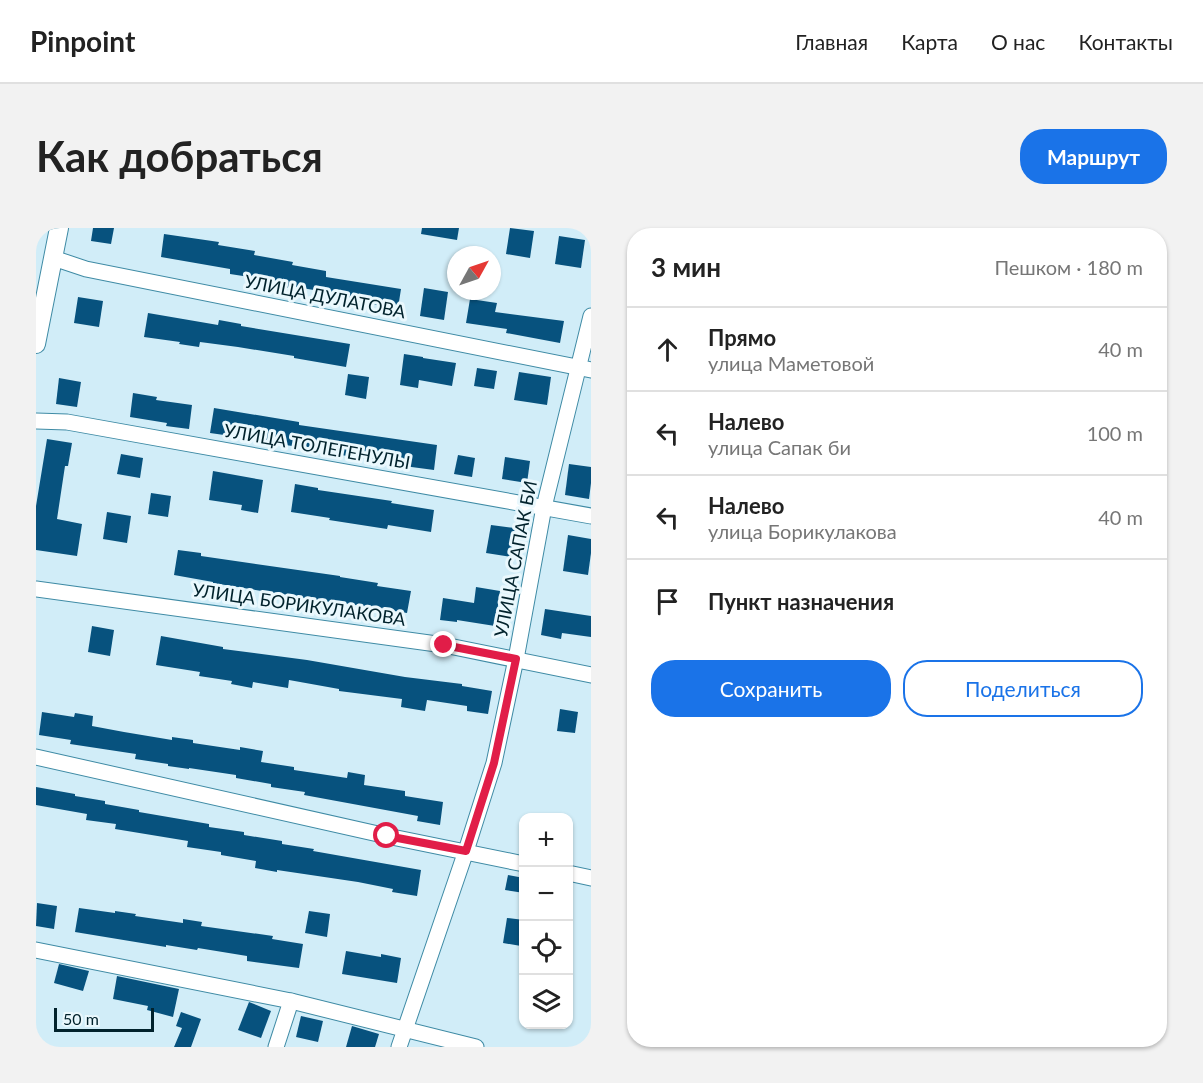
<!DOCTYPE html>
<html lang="ru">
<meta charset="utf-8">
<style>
:root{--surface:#fff;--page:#f2f2f2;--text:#222;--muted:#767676;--line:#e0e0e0;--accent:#1a73e8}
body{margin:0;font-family:Lato,sans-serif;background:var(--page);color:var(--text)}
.controls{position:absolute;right:18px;bottom:18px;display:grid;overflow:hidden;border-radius:12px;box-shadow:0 2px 4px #0004}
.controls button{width:54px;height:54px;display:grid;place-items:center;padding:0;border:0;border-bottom:2px solid var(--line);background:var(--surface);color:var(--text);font:30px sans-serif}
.compass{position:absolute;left:411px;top:18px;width:54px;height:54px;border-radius:50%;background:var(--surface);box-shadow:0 2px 4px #0004;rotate:50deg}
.scale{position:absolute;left:18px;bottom:15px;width:100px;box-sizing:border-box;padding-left:6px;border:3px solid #01222c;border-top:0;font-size:16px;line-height:21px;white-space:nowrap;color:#01222c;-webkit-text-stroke:4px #eaf8fd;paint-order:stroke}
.stop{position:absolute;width:18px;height:18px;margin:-14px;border:4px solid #e11d48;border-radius:50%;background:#fff}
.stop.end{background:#e11d48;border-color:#fff;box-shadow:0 2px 6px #0008}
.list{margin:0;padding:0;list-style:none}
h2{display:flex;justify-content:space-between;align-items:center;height:78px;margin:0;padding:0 24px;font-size:26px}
h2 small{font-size:20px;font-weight:400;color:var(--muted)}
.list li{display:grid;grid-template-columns:39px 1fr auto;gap:18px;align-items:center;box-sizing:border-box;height:84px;padding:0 24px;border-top:2px solid var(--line)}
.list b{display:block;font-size:22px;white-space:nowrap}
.list p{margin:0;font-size:20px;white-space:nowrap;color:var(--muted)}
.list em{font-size:20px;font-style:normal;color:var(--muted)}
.actions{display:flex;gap:12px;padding:18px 24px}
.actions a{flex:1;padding:14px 0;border:2px solid var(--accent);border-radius:24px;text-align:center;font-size:21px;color:var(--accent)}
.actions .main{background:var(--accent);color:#fff}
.icon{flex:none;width:33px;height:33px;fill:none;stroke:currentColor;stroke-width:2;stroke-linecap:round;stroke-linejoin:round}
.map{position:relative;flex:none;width:555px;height:819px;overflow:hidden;border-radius:24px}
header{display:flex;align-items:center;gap:36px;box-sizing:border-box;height:84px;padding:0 30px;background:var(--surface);border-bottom:2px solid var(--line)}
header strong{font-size:28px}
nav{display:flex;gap:33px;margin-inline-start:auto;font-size:21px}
.intro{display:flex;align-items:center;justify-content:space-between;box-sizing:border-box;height:144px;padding:0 36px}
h1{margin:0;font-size:42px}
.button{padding:15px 27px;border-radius:24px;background:var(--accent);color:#fff;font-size:21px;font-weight:700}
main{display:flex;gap:36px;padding:0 36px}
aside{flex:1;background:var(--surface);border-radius:24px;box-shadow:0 2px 4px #0004}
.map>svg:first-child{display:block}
.building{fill:#07527e}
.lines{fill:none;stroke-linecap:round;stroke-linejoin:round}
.minor-casing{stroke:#3f8ba5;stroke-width:17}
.tertiary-casing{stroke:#3f8ba5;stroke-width:20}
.minor{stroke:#fff;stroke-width:15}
.tertiary{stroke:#fff;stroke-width:18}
.route{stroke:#e11d48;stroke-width:8}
.labels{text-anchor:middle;stroke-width:6;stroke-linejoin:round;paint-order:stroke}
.street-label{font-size:18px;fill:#01222c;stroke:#eaf8fd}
</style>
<header>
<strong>Pinpoint</strong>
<nav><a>Главная</a><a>Карта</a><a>О нас</a><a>Контакты</a></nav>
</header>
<div class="intro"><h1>Как добраться</h1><a class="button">Маршрут</a></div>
<main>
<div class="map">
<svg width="555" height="819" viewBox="0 0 555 819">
<rect width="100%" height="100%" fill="#d1edf8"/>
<!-- building -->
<g class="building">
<path d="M57 0H78L75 16 55 13Z"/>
<path d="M386 0H423L421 12 385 6Z"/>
<path d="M474 0 498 3 494 30 470 26Z"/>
<path d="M128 6 183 14 182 17 219 23 218 27 257 34 256 37 290 43V49L365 61 362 80 302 71 303 66 253 58V60L231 57 232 52 194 46V41L125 29Z"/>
<path d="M523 8 549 12 545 40 519 36Z"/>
<path d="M388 60 412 64 408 92 384 88Z"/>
<path d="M42 69 67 73 63 99 38 95Z"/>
<path d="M434 71 461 75 459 84 528 93 524 115 470 105 471 101 430 95Z"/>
<path d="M112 85 182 97 183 92 205 96V98L314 116 310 139 258 130V128L202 119 164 114 163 119 143 116 144 114 108 109Z"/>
<path d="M368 126 387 129V130L420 135 416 158 383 152 382 160 364 157Z"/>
<path d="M441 140 461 143 458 161 438 158Z"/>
<path d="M483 144 515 149 511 177 478 172Z"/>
<path d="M312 146 333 149 330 171 309 167Z"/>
<path d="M23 150 45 154 41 179 20 176Z"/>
<path d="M97 165 121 169 120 172 156 177 153 201 130 198 131 195 94 189Z"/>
<path d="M178 180 263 194V197L401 217 398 242 338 234 339 232 291 225V226L276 224V221L243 216 244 215 174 205Z"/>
<path d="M11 211 36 215 32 238H29L21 291 46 296 41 328 0 322V278Z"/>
<path d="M85 226 107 230 104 250 81 246Z"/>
<path d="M422 227 439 230 436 249 418 246Z"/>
<path d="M469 229 494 233 491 255 466 251Z"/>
<path d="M533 236 555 239V255L553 271 529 267Z"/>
<path d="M177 243 227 252 222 285 205 282 206 277 173 272Z"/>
<path d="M259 256 282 260V262L356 273 355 275 398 282 395 304 352 297 351 301 293 292 294 290 255 284Z"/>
<path d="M115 265 135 268 132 289 112 286Z"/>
<path d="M71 284 95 288 91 315 67 311Z"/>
<path d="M455 297 479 300 475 329 450 325Z"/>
<path d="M532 307 555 311V325L552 347 527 343Z"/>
<path d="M142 322 165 325V328L304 348V349L342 355 341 358 375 363 371 385 300 374 299 375 281 372 177 355V354L138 347Z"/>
<path d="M440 359 464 363 459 398 421 392V394L404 392 407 370 438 375Z"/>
<path d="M509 381 555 388V409L526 405 525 411 505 407Z"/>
<path d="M56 398 78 402 74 428 52 424Z"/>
<path d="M125 408 187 419V421L271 432 369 449 426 456V458L456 463 452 486 431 483V478L391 472 389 483 365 479 366 471 303 463V461L253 452 252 460 217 454 216 460 195 456 196 453 163 448 164 444 120 437Z"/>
<path d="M524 481 542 484 539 505 521 503Z"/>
<path d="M6 484 38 489 39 485 57 488 56 498 88 504 136 512V509L157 512V515L204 522V519L227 523 225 534 258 539V542L311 550 312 544 329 547 328 557 369 563V568L407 574 404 597 381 593 382 588 268 567 269 564 235 559V556L200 550V547L153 540V541L132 538V536L99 531 100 526 34 516 35 512 3 507Z"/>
<path d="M0 559 39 566V568L69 573V576L103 582V584L173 596V599L208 604V607L246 613V616L278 621 277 623 385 642 381 668 356 664 357 661 322 654 241 642V644L219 640 220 633 185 627V624L151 619 152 613 79 601 80 596 50 592 51 586 0 577Z"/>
<path d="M472 647 488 650V665L469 662Z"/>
<path d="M1 675 21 678 18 701 0 698Z"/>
<path d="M43 680 79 685V683L100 686 99 688 147 695V691L166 694 165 698 237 708 236 711 267 716 263 740 211 733V728L162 720 161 722 130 717V719L39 704Z"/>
<path d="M273 683 294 686 291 709 269 705Z"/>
<path d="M471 690 488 692 485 718 467 715Z"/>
<path d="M310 723 345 729V726L365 730 361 755 306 746Z"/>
<path d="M23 736 53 743 47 763 18 755Z"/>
<path d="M81 748 143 761 137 789 111 782 112 778 77 771Z"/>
<path d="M213 774 235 783 225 810 202 802Z"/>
<path d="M145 784 165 791 155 819H138L146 800 140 798Z"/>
<path d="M265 788 287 793 282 814 260 809Z"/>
<path d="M316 798 343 806 339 819H310Z"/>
</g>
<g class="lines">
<!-- minor casing -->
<g class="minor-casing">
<g id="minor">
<path d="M17 30 50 41 555 142"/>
<path d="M0 193 31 194 555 288"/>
<path d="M0 361 408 417 555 447"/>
<path d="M0 529 351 608 488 636"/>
<path d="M532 645 555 650"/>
<path d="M0 722 255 773 440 819"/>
<path d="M240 819 255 773"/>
<path d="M363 819 430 623 458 535 480 431 508 279 555 88"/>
</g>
</g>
<!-- tertiary casing -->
<g class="tertiary-casing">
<path id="tertiary" d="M0 116 23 0"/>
</g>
<!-- minor -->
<use href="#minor" class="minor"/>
<!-- tertiary -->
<use href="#tertiary" class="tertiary"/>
</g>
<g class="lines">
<!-- route -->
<path class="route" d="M351 608 430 623 458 535 480 431 408 417"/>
</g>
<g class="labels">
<!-- street labels -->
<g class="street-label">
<text transform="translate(289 69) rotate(11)" y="6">УЛИЦА ДУЛАТОВА</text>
<text transform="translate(281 219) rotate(10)" y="6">УЛИЦА ТОЛЕГЕНУЛЫ</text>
<text transform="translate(480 331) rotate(-79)" y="6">УЛИЦА САПАК БИ</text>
<text transform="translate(263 377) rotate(8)" y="6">УЛИЦА БОРИКУЛАКОВА</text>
</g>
</g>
</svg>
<div class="controls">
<button>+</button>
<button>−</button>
<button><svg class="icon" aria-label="locate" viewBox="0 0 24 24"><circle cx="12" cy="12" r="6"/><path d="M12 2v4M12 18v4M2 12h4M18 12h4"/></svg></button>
<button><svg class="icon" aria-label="layers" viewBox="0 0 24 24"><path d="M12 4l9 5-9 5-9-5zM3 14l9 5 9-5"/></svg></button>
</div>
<svg class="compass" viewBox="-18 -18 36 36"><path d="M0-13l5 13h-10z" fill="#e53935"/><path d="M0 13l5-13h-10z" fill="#767676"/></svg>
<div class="scale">50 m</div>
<div class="stop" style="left:351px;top:608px"></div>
<div class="stop end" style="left:408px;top:417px"></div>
</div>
<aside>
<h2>3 мин<small>Пешком · 180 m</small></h2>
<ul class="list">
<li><svg class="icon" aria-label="ahead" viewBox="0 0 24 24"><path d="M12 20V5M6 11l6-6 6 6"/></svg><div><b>Прямо</b><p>улица Маметовой</p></div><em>40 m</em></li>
<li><svg class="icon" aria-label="left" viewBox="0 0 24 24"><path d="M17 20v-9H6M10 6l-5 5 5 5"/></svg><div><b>Налево</b><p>улица Сапак би</p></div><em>100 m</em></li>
<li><svg class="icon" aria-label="left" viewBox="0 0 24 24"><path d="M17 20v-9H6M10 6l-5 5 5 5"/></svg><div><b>Налево</b><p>улица Борикулакова</p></div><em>40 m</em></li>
<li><svg class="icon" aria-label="arrive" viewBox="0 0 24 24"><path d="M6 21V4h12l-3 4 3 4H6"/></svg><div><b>Пункт назначения</b></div></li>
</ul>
<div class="actions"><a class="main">Сохранить</a><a>Поделиться</a></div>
</aside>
</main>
